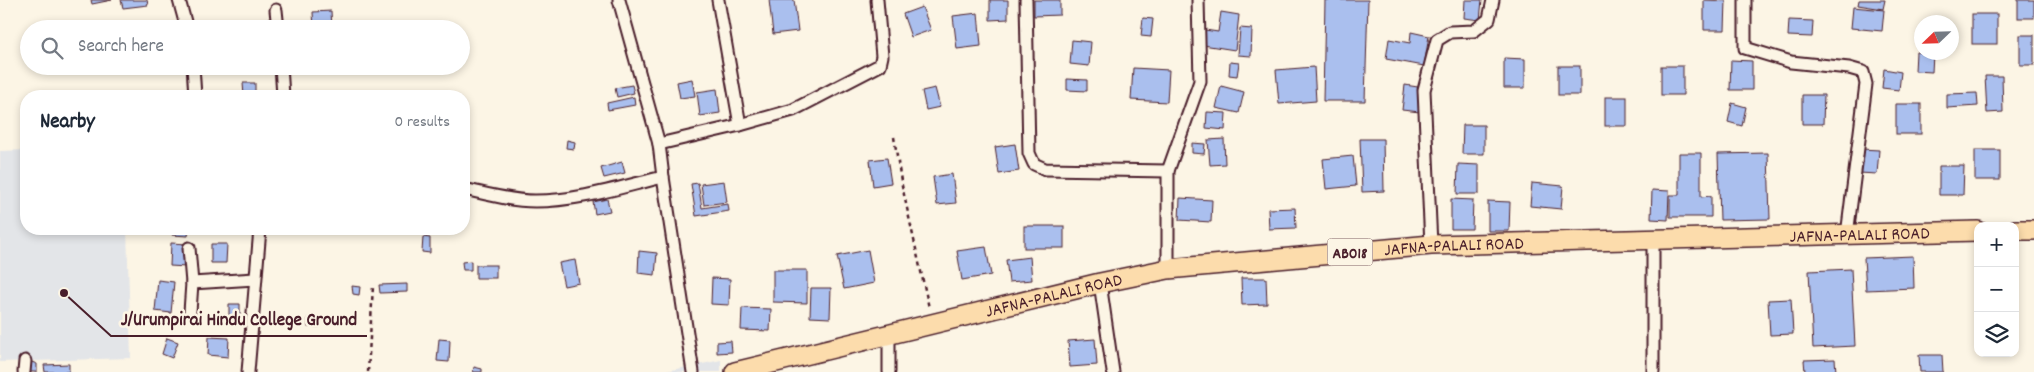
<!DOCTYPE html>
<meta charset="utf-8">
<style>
:root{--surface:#fff;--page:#f6f6f7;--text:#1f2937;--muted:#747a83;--line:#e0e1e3}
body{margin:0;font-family:Dekko,sans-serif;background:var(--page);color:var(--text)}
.controls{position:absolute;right:15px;bottom:15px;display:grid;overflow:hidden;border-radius:10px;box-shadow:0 2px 8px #0003}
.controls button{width:45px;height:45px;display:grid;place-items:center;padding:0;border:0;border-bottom:1px solid var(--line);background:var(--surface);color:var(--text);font:25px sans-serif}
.compass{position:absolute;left:1914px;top:15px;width:45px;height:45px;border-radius:50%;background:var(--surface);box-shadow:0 2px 8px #0003;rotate:247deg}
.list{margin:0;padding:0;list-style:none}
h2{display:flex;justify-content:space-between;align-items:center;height:65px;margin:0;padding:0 20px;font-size:21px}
h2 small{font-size:16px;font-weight:400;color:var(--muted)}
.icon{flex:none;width:28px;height:28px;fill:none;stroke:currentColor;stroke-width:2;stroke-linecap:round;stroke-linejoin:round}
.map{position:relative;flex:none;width:2034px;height:372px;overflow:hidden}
.search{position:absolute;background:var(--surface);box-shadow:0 2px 8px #0003;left:20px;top:20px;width:450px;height:55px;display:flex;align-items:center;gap:12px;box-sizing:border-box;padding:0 18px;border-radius:28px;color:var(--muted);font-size:19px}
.panel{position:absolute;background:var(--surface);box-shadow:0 2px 8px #0003;left:20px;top:90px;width:450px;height:145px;border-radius:20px}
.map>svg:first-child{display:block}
.built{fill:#e3e5e8}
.building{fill:#aabfee;stroke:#4a1f2b}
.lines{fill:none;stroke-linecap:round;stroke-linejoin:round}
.street-casing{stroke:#4a1f2b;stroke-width:15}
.primary-casing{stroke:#4a1f2b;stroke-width:22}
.path{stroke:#4a1f2b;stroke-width:2.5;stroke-dasharray:4 4;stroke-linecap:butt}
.street{stroke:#fcf5e5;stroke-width:11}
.primary{stroke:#fcdcac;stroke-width:19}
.labels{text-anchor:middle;stroke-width:5;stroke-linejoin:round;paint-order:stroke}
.shield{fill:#fcf5e5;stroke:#7f5f63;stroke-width:1}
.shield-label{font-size:16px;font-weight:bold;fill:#4a1f2b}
.street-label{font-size:18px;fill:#4a1f2b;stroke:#fcf5e5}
.leader{fill:none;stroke:#4a1f2b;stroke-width:2}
.callout-dot{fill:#4a1f2b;stroke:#fcf5e5;stroke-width:2}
.callout-label{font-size:19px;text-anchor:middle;font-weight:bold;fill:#4a1f2b;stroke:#fcf5e5;stroke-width:5;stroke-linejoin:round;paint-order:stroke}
</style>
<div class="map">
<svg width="2034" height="372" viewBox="0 0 2034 372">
<rect width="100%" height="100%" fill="#fcf5e5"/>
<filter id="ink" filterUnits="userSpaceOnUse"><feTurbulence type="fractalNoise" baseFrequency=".02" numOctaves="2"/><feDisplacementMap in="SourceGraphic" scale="10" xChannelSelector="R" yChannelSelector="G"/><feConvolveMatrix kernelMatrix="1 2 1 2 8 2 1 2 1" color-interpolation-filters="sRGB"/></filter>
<g filter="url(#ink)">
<!-- built -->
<g class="built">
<path d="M26 150V229H127L131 358 0 362V151Z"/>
<path d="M721 360V372H660L693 366Z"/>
</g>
<!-- building -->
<g class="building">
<path d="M91 0H112L92 4Z"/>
<path d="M121 0H147L148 5 123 8Z"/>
<path d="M769 0H794L798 31 773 34Z"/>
<path d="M990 0H1008V19L990 20Z"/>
<path d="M1034 0H1060V15L1034 16Z"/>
<path d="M1325 0H1368L1365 101H1323Z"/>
<path d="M1465 0H1482L1480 20 1464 18Z"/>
<path d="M1704 0 1726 1 1725 30H1704Z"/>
<path d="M1859 0H1885L1883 9 1858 5Z"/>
<rect x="2018" y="0" width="16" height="18"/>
<path d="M922 7 931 30 911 37 903 14Z"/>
<path d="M1853 7 1884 10 1882 31 1851 28Z"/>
<path d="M331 11 332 29H314L313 12Z"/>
<path d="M1221 12 1239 15 1235 50 1203 45 1205 30 1218 32Z"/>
<path d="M978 13 981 46 957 49 953 16Z"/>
<rect x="1972" y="14" width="25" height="30"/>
<path d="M1143 18 1153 19 1151 37 1141 36Z"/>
<path d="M1789 20 1813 21 1812 37 1788 36Z"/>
<path d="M1240 28 1252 29 1251 56 1238 55Z"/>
<path d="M1411 32 1429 36 1424 66 1386 59 1389 39 1410 43Z"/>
<rect x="2020" y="35" width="14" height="30"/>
<path d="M1072 40 1091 42 1089 66 1070 64Z"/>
<path d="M1916 52 1933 54 1932 72 1915 71Z"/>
<path d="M1504 58 1525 59V88H1504Z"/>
<path d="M1731 60 1752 61V90H1730Z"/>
<path d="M1230 62 1239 63 1237 76 1229 75Z"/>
<rect x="1558" y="66" width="22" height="29"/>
<rect x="1661" y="66" width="22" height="29"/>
<path d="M1314 67 1316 101 1279 104 1276 70Z"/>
<path d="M1133 68 1169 70 1167 102 1131 100Z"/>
<path d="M1884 69 1901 72 1899 90 1882 88Z"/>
<path d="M1985 76H2002L2003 112 1987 113Z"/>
<path d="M692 79 695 96 680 98 677 82Z"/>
<path d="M1067 79 1087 80V91L1067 90Z"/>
<path d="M243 83H255V96H244Z"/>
<path d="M632 85 634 93 617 97 615 88Z"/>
<path d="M1405 85 1424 88 1420 112 1402 110Z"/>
<path d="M1221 86 1244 92 1239 113 1216 108Z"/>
<path d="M935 88 940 107 926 110 922 91Z"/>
<path d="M717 89 720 113 700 116 697 92Z"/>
<path d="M1977 93 1978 106 1947 108V94Z"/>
<path d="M1802 95H1824L1823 124H1802Z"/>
<path d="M634 97 635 105 608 110 607 103Z"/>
<rect x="1605" y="97" width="22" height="29"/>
<path d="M1732 103 1746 107 1742 126 1728 122Z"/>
<rect x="1896" y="104" width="25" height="30"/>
<path d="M1207 112 1226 113 1225 130 1206 128Z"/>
<path d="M1463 125H1484V154H1462Z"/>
<path d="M1224 139 1225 164 1210 165 1208 140Z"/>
<path d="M1360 139H1383L1384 191 1362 192Z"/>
<path d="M567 140 575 142 574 149 566 148Z"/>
<path d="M1192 143 1205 144 1204 154 1192 153Z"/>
<path d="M1015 144 1019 171 999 174 995 147Z"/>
<path d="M1861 149 1879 150 1877 174 1859 173Z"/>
<rect x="1975" y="150" width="25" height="30"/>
<path d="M1679 153H1701V197L1711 196V217H1670V195H1679Z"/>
<path d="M1768 153 1770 219 1720 220 1718 154Z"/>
<path d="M1353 156 1356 186 1326 189 1323 159Z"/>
<path d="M887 158 891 183 873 186 870 160Z"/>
<path d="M622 162 625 173 604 178 601 168Z"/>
<path d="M1458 164 1479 165V194H1457Z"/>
<path d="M1939 166H1964L1963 195H1939Z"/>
<path d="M952 174 956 203 937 205 933 177Z"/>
<path d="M724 181 727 202 704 205 701 184Z"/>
<path d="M698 183 702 208 728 204 729 211 696 216 691 184Z"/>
<path d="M1532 183 1563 186 1561 209 1530 206Z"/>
<path d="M1652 190 1669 191 1668 220 1651 219Z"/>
<path d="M1180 198 1212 200 1211 222 1179 220Z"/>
<path d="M607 199 610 211 595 214 593 202Z"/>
<path d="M1451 199 1473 200 1472 229H1451Z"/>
<path d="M1488 201 1510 202 1509 231H1488Z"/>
<path d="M1295 208 1296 228 1269 229 1268 209Z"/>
<rect x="1024" y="226" width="40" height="22"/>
<path d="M172 229H189L188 236 172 235Z"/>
<path d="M423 237 430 238V253L422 252Z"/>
<path d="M171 243 187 244 186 267 170 266Z"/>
<path d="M211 244H227L226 263H211Z"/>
<path d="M986 247 991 275 962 280 957 251Z"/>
<path d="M868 250 874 283 844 289 837 256Z"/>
<path d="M639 251 657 253 655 275 638 273Z"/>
<path d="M1913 256 1914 288 1866 290 1864 258Z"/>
<path d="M1030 257 1032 280 1009 282 1006 260Z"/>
<path d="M575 260 579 283 564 286 559 263Z"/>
<path d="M471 261V270H463L462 262Z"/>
<rect x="476" y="265" width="20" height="13"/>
<path d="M1851 269 1855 346 1813 348 1809 271Z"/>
<path d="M773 270H807V303L773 302Z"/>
<path d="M712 278 730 279 729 305 711 304Z"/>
<path d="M1241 278H1266L1267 304 1242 305Z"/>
<path d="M158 280 174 282 171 313 155 311Z"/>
<path d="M407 284V292L380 293 379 285Z"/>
<path d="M352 286 360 287 359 295 353 294Z"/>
<path d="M811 288H831L830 318 810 317Z"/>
<path d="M1791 299 1793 334 1770 335 1768 300Z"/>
<path d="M229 304H240V319L229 318Z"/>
<path d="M742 308 771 309 770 331 741 330Z"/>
<rect x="308" y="318" width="11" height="9"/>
<path d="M209 337 229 338 228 357 208 355Z"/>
<path d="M167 338 178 342 172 358 162 354Z"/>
<path d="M439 339 450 340 449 362 437 361Z"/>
<path d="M1095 339 1097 365 1070 367 1068 341Z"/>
<path d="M731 341 732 352 717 353V342Z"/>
<path d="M1919 355H1942L1943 372H1920Z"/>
<path d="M1835 359 1836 372H1805L1804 360Z"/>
<path d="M29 361 37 364V372H30Z"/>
<path d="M69 364V372H45L44 365Z"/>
<path d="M474 367 482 369V372H473Z"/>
</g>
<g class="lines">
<!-- street casing -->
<g class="street-casing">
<g id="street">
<path d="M179 0 187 29"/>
<path d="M619 0 659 144 663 177"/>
<path d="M718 0 740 125"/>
<path d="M1026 0 1029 153 1034 164 1045 169 1168 171"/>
<path d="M1745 0V48L1791 62 1849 68 1863 72 1866 84 1847 235"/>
<path d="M276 10 278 29"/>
<path d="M193 66 195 96"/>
<path d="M281 66 283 96"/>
<path d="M659 144 740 125 793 110 880 65 882 56 877 0"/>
<path d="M464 189C486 194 512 201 535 201 579 201 621 187 663 177L693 372"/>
<path d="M1431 245 1424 90 1437 40 1450 32 1474 31 1489 19 1493 0"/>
<path d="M189 248 192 283 255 279"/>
<path d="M1168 269V171L1200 81 1198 0"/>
<path d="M1100 283 1113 372"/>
<path d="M190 312 192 283"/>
<path d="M889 334V372"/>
<path d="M24 372 25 361"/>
<path d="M248 372 260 229"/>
<path d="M1653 372V239"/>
</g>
</g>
<!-- primary casing -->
<g class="primary-casing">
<g id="primary">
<path d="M2015 230H2034"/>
<path id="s1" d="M735 372 1100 283 1168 269 1431 245 1978 231"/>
</g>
</g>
<!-- path -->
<g class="path">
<path d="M894 137 901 181 929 308"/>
<path d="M368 372 373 286"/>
</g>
<!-- street -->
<use href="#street" class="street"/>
<!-- primary -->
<use href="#primary" class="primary"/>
</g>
</g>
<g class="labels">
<!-- shield labels -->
<rect class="shield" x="1327.5" y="238.5" width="45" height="27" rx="4"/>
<g class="shield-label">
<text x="1350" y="258">AB018</text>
</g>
<!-- street labels -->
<g class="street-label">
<text dy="6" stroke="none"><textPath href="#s1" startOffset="1138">JAFNA-PALALI ROAD</textPath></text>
<text dy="6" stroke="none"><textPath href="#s1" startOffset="732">JAFNA-PALALI ROAD</textPath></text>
<text dy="6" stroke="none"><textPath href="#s1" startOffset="328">JAFNA-PALALI ROAD</textPath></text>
</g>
</g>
<!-- callouts -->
<path class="leader" d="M64 293L111 336H367"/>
<circle class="callout-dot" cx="64" cy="293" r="5"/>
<g class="callout-label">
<text x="239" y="325">J/Urumpirai Hindu College Ground</text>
</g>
</svg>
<div class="controls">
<button>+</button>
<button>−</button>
<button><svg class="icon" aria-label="layers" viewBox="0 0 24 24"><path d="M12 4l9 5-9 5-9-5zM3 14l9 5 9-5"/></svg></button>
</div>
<svg class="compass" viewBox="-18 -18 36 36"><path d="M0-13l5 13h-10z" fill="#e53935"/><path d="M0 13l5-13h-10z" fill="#747a83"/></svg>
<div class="search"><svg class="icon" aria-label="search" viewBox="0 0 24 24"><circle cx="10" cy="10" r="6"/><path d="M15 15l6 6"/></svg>Search here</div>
<section class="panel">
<h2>Nearby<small>0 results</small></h2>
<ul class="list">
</ul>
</section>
</div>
